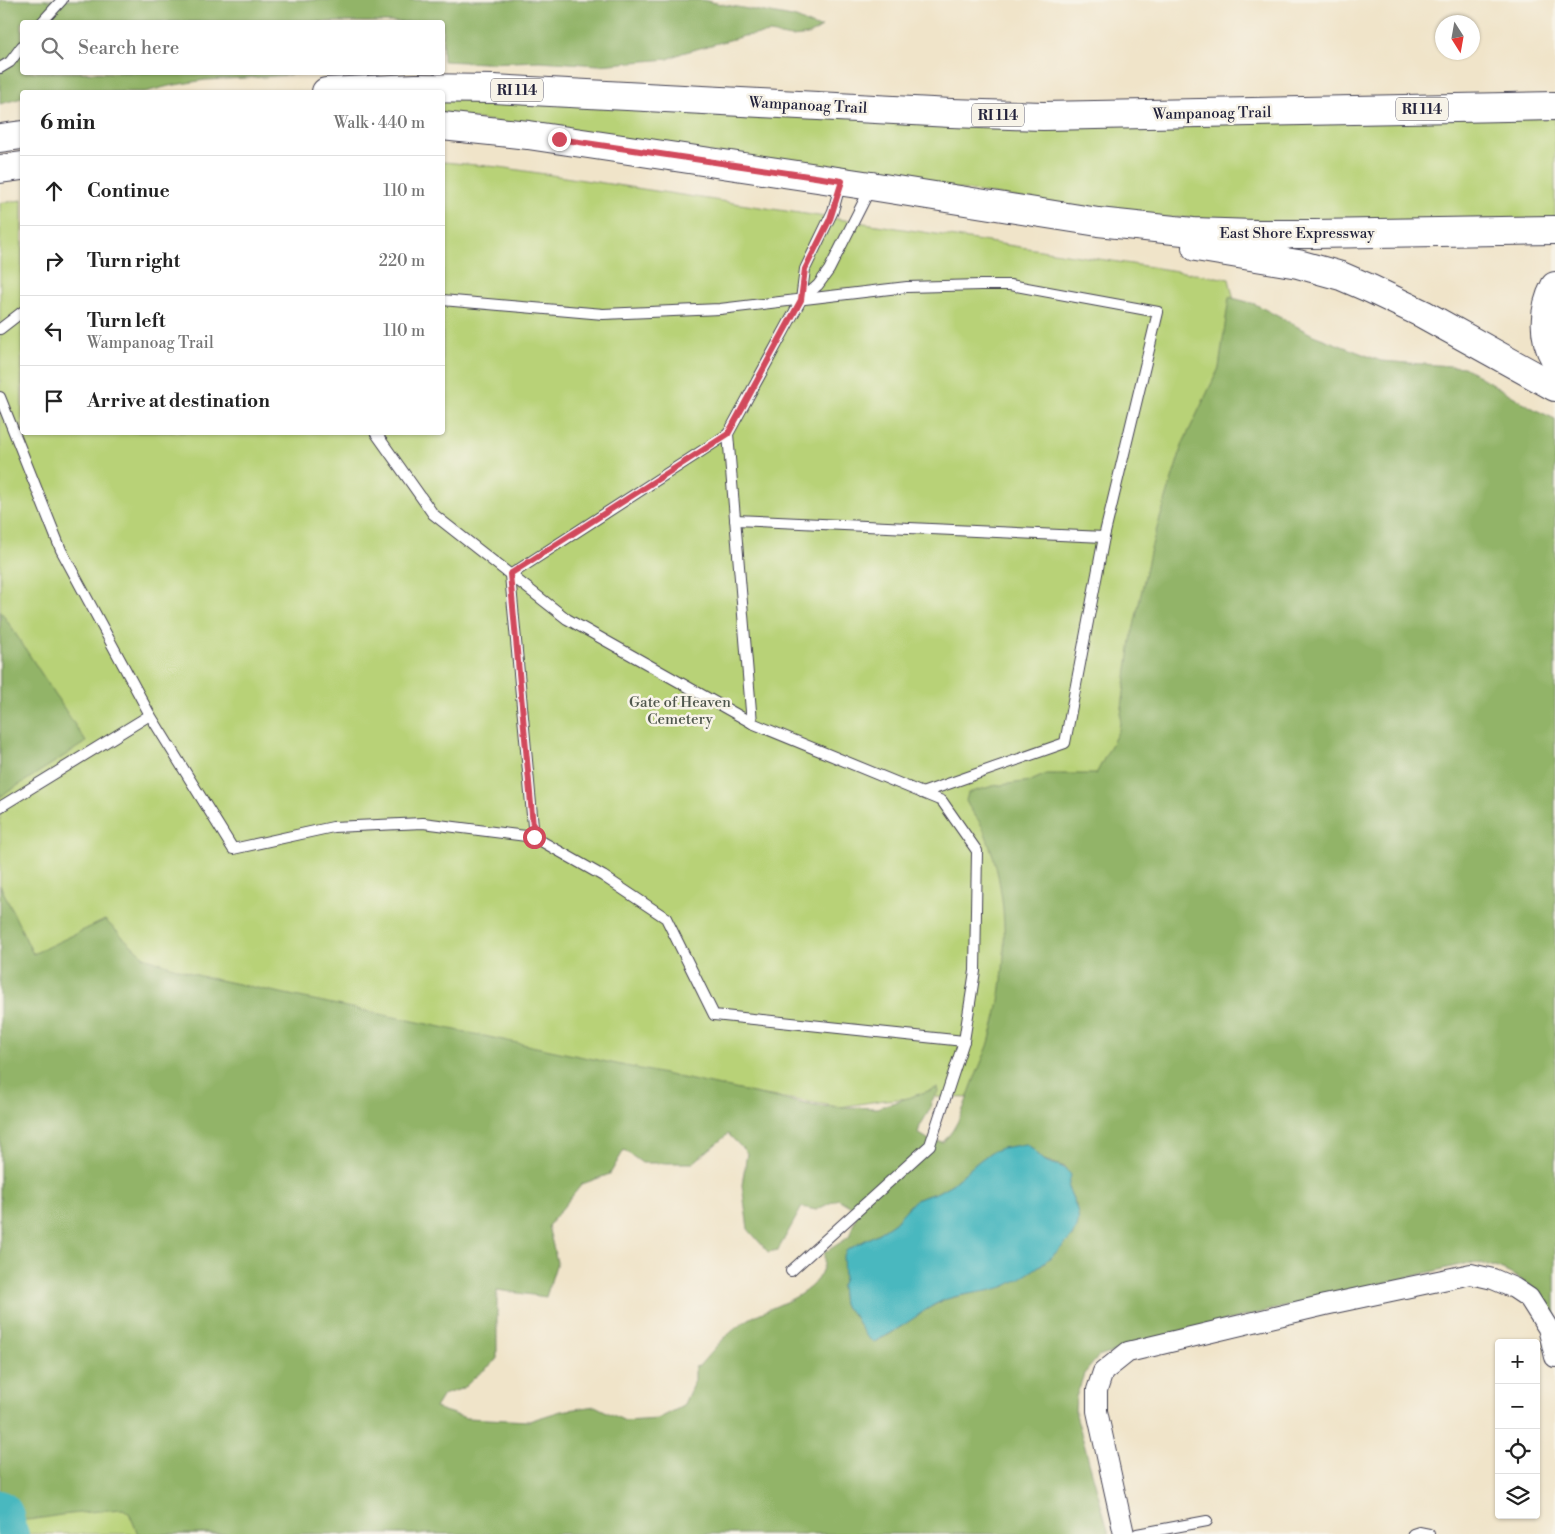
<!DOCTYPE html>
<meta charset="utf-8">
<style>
:root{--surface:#fff;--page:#f6f6f6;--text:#222;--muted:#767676;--line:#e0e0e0}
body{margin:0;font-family:"Libre Bodoni",serif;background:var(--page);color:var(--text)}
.controls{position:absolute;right:15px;bottom:15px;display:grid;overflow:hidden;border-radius:5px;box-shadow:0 1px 4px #0004}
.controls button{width:45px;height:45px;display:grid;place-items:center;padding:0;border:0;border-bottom:1px solid var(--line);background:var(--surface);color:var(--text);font:25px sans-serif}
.compass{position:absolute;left:1435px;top:15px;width:45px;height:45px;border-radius:50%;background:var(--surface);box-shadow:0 1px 4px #0004;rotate:169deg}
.stop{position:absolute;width:15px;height:15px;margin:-11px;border:4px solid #d1495b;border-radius:50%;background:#fff}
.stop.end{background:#d1495b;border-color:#fff;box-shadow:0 1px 5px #0008}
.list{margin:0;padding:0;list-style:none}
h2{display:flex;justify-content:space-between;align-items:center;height:65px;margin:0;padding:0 20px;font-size:21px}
h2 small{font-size:16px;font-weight:400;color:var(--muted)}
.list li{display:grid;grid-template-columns:32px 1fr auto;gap:15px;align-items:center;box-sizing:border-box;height:70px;padding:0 20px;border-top:1px solid var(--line)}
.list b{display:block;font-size:19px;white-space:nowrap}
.list p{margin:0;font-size:16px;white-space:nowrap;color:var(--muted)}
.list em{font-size:16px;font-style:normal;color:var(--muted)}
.icon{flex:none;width:28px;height:28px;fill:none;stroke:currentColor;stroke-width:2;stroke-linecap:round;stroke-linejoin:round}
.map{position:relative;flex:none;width:1555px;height:1534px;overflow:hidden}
.search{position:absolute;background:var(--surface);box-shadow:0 1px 4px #0004;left:20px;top:20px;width:425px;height:55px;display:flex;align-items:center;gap:12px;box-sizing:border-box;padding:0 18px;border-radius:5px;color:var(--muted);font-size:19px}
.panel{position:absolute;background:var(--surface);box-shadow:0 1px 4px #0004;left:20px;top:90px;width:425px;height:345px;border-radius:5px}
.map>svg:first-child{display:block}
.green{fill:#b8d277;stroke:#6d7a59}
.forest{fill:#92b468;stroke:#5a6b52;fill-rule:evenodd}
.water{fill:#48b8bf;stroke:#356d7d}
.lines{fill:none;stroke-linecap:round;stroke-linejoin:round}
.river{stroke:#48b8bf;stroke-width:30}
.lane-casing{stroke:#413f50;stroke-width:12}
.street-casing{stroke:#413f50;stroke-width:22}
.primary-casing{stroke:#413f50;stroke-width:30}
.highway-casing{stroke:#413f50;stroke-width:30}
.lane{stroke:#fff;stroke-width:10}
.street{stroke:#fff;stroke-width:20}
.primary{stroke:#fff;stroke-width:28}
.highway{stroke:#fff;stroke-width:28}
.route{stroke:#d1495b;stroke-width:6}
.labels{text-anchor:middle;stroke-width:5;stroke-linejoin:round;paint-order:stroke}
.shield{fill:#f7f3e8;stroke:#62616f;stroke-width:1}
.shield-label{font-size:14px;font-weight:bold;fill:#22223b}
.street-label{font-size:15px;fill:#22223b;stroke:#f7f3e8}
.park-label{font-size:15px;fill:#4f574d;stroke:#f7f3e8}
</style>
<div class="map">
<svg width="1555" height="1534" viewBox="0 0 1555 1534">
<rect width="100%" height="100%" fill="#f7f3e8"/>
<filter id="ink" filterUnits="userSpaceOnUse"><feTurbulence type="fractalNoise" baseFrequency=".02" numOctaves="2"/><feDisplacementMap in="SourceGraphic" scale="10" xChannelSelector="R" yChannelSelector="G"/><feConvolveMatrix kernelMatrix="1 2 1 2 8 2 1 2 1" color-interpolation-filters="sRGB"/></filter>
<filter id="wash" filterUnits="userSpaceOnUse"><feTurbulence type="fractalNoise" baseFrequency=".0096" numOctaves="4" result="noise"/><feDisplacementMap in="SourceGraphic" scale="20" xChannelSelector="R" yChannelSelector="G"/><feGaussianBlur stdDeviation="1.12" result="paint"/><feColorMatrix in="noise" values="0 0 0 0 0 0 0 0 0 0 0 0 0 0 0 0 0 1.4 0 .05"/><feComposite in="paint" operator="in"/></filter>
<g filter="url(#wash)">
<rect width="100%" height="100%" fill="#f0e4c9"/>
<!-- green -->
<g class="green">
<path d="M442 99 1555 118V219L1355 223 1150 217 443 114Z"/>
<path d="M443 162 499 167 1229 279 1238 317 1112 769 1000 1038 979 1098 927 1097 884 1100 840 1107 409 1039 232 993 28 952 0 892V203L22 200V432H442Z"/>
<path d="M41 1420 244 1534H10Z"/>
</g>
<!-- forest -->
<g class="forest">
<path d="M0 0H702C732 7 763 11 792 17 803 19 811 28 822 27L809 35 801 36 791 37 770 33 744 36 682 53 668 59 599 65 540 61 485 63 443 61 442 22H22V72L308 73 263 77 205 80 169 86 145 92H22V98L0 104Z"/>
<path d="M1229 297 1255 304 1313 335 1381 361 1464 367 1536 410 1555 419V1322C1545 1316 1547 1304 1540 1295 1531 1283 1499 1266 1483 1264 1477 1263 1470 1264 1464 1264L1171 1334 1098 1357 1084 1374 1076 1397 1075 1411 1109 1534H138L129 1513 123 1509C103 1510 82 1513 61 1515 40 1518 20 1524 0 1516V885L33 954 105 920 144 957 200 976 815 1106 877 1108 937 1088 938 1092 931 1102 930 1109 920 1126 918 1133 931 1141 943 1142C958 1128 965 1104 972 1085 977 1072 983 1059 988 1046 990 1040 992 1031 994 1024 1008 970 1009 897 989 844 987 838 985 832 982 826 977 817 970 810 966 801L968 793 993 786 1031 781 1046 774H1096L1119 730 1131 640 1151 548 1183 443 1219 368ZM728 1134 747 1153 742 1185 748 1229 768 1252 778 1250 802 1207 816 1210 838 1199 858 1211 849 1237 824 1253C824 1257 825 1264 823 1268 811 1301 769 1304 743 1323 725 1335 713 1350 699 1366L695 1367V1380L683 1406 658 1419 625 1421 595 1406 561 1411 529 1421 466 1418 435 1408 443 1395 464 1388 475 1377 497 1360V1290L546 1297 557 1262 548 1226 582 1184 610 1174 624 1150 642 1163H693ZM1031 1147 1044 1160 1065 1167 1068 1188 1076 1205 1073 1236 1061 1248 1041 1265 1003 1286 946 1299 925 1310 890 1334 874 1342 864 1333 853 1314 843 1305 841 1286 844 1279 847 1250 879 1233 895 1222 915 1200 938 1192 952 1184 979 1161 991 1152 1002 1149Z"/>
<path d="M0 610 86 742 0 797Z"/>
</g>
<!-- water -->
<path class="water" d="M1026 1144C1034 1148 1037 1155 1044 1160 1055 1167 1061 1162 1071 1175L1068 1188C1073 1199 1080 1211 1078 1224 1074 1245 1022 1280 1003 1287 985 1293 965 1293 947 1299 935 1303 924 1311 914 1318 901 1327 888 1335 874 1342L868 1338 864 1333 853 1314 843 1305 841 1286 844 1278 843 1257 847 1250 879 1233 895 1222 915 1200 938 1192 952 1184 979 1161 991 1152 1002 1148Z"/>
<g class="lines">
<!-- river -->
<path class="river" d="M0 1505C11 1509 10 1521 11 1532L14 1534"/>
</g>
</g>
<g filter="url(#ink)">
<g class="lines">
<!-- lane casing -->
<g class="lane-casing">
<g id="lane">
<path d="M42 22 62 0"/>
<path d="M0 68 10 62 22 46"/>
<path d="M841 182 833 211 805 269 801 300 818 285 829 270 871 187"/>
<path d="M442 300 603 314 720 309 907 287 981 285H1010L1158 312 1104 537 1065 743 922 793"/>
<path d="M0 329 22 312"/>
<path d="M0 397 61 550 150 715 233 849 333 827 423 823 534 837 603 876 666 918 714 1015 964 1041"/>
<path d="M375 432 433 514 567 619 752 723"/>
<path d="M735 520 1104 537"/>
<path d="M0 807 150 715"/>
<path d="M534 837 510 575 728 434"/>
<path d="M791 1271 930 1145 964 1041 975 971 977 851 942 801 752 723 728 434 801 300"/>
<path d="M1137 1534 1207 1521"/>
<path d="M1413 1534 1419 1532 1429 1534"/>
</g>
</g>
<!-- street casing -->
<g class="street-casing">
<path id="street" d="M1124 1534 1097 1411V1390L1103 1372 1128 1352 1325 1305 1471 1274 1493 1279 1514 1288 1529 1298 1548 1328 1555 1357"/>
</g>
<!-- primary casing -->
<g class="primary-casing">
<g id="primary">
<path d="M442 126 528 135 871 186"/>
<path d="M0 169 22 166"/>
</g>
</g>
<!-- highway casing -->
<g class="highway-casing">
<g id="highway">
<path d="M326 92 416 88 494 89 951 113 1043 116 1555 106"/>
<path d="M0 138 22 135"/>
<path d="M871 186 1098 222 1193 232 1254 234H1314L1555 230"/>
<path d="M1196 247 1298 264 1341 276 1371 289 1423 314 1555 387"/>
<path d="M1555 286C1543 309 1542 336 1555 359"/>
</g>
</g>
<!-- lane -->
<use href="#lane" class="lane"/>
<!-- street -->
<use href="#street" class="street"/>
<!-- primary -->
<use href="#primary" class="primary"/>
<!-- highway -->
<use href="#highway" class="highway"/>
</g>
</g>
<g class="lines" filter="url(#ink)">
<!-- route -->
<path class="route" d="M534 837 510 574 728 434 801 300 805 269 830 219 842 181 559 139"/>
</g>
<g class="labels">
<!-- shield labels -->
<g class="shield">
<rect x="491" y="78.5" width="52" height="23" rx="4"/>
<rect x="1396" y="97.5" width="52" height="23" rx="4"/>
<rect x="972" y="103.5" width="52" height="23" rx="4"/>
</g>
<g class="shield-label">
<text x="517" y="95">RI 114</text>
<text x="1422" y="114">RI 114</text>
<text x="998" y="120">RI 114</text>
</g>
<!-- street labels -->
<g class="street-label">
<text transform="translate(808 105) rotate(3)" y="5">Wampanoag Trail</text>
<text transform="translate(1212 113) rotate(-1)" y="5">Wampanoag Trail</text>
<text x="1297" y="238">East Shore Expressway</text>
</g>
<!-- park labels -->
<g class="park-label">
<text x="680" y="707">Gate of Heaven<tspan x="680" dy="17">Cemetery</tspan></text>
</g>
</g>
</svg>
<div class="controls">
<button>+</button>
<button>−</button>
<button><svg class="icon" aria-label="locate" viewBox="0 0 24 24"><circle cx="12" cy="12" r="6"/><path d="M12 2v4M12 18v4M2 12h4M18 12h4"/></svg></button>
<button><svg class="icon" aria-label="layers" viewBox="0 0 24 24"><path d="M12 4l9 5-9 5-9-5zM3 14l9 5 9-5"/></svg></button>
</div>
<svg class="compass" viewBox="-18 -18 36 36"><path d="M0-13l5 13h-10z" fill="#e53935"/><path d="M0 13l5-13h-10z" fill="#767676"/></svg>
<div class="stop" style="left:534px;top:837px"></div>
<div class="stop end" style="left:559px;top:139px"></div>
<div class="search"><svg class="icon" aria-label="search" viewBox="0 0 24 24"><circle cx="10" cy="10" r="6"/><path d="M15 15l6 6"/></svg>Search here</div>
<section class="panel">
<h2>6 min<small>Walk · 440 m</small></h2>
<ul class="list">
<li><svg class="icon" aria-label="ahead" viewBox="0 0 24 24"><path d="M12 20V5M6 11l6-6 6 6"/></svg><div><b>Continue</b></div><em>110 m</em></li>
<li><svg class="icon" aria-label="right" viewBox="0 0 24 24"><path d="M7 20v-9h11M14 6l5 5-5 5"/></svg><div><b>Turn right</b></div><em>220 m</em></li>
<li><svg class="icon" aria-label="left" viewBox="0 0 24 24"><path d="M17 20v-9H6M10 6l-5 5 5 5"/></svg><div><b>Turn left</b><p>Wampanoag Trail</p></div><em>110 m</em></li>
<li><svg class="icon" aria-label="arrive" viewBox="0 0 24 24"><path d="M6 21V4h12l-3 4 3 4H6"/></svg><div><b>Arrive at destination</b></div></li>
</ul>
</section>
</div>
